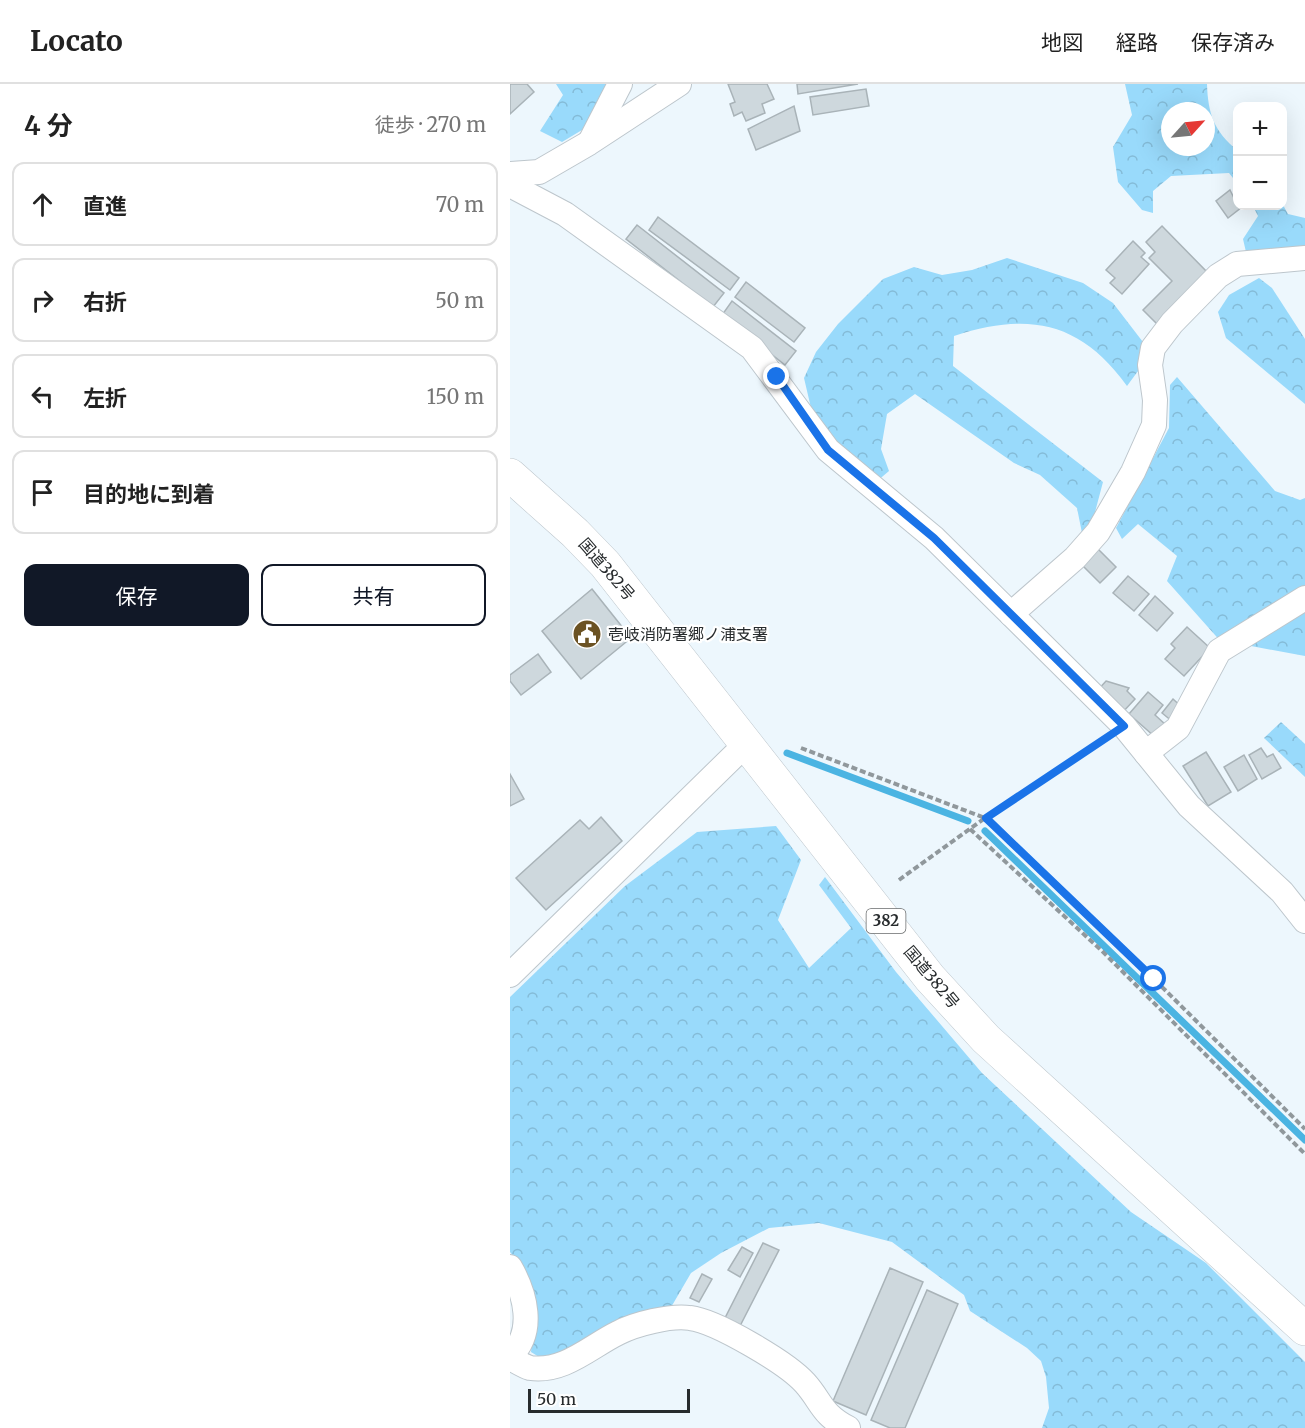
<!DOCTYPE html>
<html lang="ja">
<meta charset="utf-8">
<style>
:root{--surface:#fff;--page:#f6f6f6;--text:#222;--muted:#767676;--line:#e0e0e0;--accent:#111827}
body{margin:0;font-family:Merriweather,"Noto Sans JP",serif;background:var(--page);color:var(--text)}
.controls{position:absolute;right:18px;top:18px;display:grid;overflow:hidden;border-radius:12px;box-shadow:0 6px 24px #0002}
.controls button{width:54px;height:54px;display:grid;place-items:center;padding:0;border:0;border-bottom:2px solid var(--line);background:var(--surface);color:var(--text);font:30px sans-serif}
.compass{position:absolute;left:651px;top:18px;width:54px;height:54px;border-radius:50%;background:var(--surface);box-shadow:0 6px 24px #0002;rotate:63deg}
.scale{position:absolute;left:18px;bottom:15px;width:162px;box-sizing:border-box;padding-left:6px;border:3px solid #272b2d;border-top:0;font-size:16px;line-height:21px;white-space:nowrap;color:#272b2d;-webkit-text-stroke:4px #fff;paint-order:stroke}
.stop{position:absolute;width:18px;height:18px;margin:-14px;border:4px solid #1a73e8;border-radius:50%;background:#fff}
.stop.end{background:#1a73e8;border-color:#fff;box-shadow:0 2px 6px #0008}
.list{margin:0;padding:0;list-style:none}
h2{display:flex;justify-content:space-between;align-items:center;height:78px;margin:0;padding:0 24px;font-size:26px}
h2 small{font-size:20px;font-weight:400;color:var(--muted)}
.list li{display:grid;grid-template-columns:39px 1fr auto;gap:18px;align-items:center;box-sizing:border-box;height:84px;margin:0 12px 12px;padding:0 12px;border:2px solid var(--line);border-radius:12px}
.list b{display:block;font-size:22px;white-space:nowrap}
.list em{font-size:20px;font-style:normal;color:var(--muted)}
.actions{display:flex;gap:12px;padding:18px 24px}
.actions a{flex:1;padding:14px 0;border:2px solid var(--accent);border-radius:12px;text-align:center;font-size:21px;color:var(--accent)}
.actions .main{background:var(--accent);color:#fff}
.icon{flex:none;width:33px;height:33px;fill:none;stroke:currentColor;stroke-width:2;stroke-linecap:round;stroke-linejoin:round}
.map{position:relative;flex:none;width:795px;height:1344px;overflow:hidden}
header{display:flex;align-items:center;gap:36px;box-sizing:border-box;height:84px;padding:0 30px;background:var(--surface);border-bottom:2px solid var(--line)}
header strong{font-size:28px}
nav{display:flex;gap:33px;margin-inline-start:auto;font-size:21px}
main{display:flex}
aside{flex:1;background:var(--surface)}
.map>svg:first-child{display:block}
.forest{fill:url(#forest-crowns);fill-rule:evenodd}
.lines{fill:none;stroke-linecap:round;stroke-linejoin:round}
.stream{stroke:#4bb4e2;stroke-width:7}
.building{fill:#ced8dd;stroke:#a9b3b8;stroke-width:1.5}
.minor-casing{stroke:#bdc6cc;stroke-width:26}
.trunk-casing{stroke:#bdc6cc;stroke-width:34}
.path{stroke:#90989c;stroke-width:4;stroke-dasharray:6 3;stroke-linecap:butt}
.minor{stroke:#fff;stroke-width:24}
.trunk{stroke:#fff;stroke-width:33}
.route{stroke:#1a73e8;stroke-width:8}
.labels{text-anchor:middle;stroke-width:4.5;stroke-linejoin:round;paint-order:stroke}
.shield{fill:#fff;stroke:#686b6c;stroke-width:1.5}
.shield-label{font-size:15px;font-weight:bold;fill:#272b2d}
.street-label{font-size:16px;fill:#272b2d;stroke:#fff}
.poi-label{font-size:16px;fill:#272b2d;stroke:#fff;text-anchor:start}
</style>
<header>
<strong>Locato</strong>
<nav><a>地図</a><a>経路</a><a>保存済み</a></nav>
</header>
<main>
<aside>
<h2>4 分<small>徒歩 · 270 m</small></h2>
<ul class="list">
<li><svg class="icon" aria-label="ahead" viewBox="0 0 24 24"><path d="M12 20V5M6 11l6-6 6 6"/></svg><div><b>直進</b></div><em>70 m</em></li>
<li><svg class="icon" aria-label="right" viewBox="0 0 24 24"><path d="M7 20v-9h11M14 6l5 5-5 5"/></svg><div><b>右折</b></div><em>50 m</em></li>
<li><svg class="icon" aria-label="left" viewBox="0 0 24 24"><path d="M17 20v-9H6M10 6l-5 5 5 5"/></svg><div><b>左折</b></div><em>150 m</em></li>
<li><svg class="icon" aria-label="arrive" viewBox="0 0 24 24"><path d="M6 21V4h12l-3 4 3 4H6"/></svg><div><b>目的地に到着</b></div></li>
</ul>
<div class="actions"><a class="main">保存</a><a>共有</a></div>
</aside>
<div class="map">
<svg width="795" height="1344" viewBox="0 0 795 1344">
<defs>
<pattern id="forest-crowns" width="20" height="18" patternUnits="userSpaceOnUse" patternTransform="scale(1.5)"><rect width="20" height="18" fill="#99dafb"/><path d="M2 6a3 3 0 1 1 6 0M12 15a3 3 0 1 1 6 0" fill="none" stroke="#84bbd7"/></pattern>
</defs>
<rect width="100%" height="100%" fill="#edf7fd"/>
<!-- forest -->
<g class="forest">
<path d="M46 0H101L77 43 52 58 30 47 53 11Z"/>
<path d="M615 0H697C698 30 704 47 727 66V99L719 89 661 92 643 107V129L632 126 608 98 603 63 622 31ZM660 27H696V63H660Z"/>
<path d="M773 121 778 130 795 134V164L736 168 733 155 748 132 743 122Z"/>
<path d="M497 174 573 199 603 219 636 262 631 283 617 302C570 237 518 228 444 252L443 282 593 398 584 432 572 449 567 424 530 391 504 379 405 310 377 330 371 365 379 387 366 398 321 357 301 324 294 294 306 268 328 240 373 195 404 183 432 191 462 186Z"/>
<path d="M749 194 762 204 795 255V320L716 254 708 228 719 211Z"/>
<path d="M667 293 765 407 790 416 795 414V572L741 562 721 569 657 497 667 472 628 440 612 455 606 444 659 344 660 301Z"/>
<path d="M771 638 795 660V693L754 654Z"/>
<path d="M266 742 291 776 268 836 299 884 341 844 309 801 315 793 386 888 472 989 621 1128 696 1179 795 1278V1344H532L539 1324 536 1293 531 1277 517 1264 460 1227 454 1211 382 1158 309 1139 259 1144 211 1169 181 1189 160 1225 54 1271 34 1276 21 1268 23 1248 14 1186 0 1168V913L115 802 187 748Z"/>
</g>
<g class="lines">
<!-- stream -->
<g class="stream">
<path d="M277 669 458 737"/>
<path d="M475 747 795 1056"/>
</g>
</g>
<!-- building -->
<g class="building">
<path d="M0 0H17L24 8 0 30Z"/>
<path d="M218 0H257L264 15 252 20 255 29 236 37 232 28 224 32 220 20 225 18Z"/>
<path d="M287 0H348L288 10Z"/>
<path d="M356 5 359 22 303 31 300 13Z"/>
<path d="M284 22 290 47 246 66 238 45Z"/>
<path d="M720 106 728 122 732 123 718 134 706 117Z"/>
<path d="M148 133 229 194 220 206 139 146Z"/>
<path d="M127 141 214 209 203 223 116 155Z"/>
<path d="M652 142 699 190 647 240 633 226 662 197 639 174 645 168 636 158Z"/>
<path d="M623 157 635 169 631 173 639 180 612 210 600 199 605 194 596 186Z"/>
<path d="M236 198 295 244 284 258 225 213Z"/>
<path d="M222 217 286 267 275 281 212 231Z"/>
<path d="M588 465 606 483 590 499 572 481Z"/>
<path d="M618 492 639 510 624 527 603 509Z"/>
<path d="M82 505 121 554 71 595 32 547Z"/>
<path d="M645 512 663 529 647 547 629 531Z"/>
<path d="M677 543 700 564 674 592 655 575 665 564 661 560Z"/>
<path d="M28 570 41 588 11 611 0 597V591Z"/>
<path d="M596 597 619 604 617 607 625 615 611 630 586 608Z"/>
<path d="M638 608 653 621 645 631 656 641 645 653 619 630Z"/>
<path d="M663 615 674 625 663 638 652 629Z"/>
<path d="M751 664 757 673 763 670 771 684 752 695 739 671Z"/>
<path d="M696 668 721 708 698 722 673 682Z"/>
<path d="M734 671 747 695 728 707 714 683Z"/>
<path d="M0 690 14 715 0 722Z"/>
<path d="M91 733 112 757 36 826 6 794 70 736 79 745Z"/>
<path d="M253 1159 269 1166 230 1242 215 1234Z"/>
<path d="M232 1163 243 1169 230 1193 218 1186Z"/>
<path d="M380 1184 413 1198 356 1331 323 1317Z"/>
<path d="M192 1190 202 1195 189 1218 180 1214Z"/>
<path d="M417 1206 448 1220 395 1344H380L361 1336Z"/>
</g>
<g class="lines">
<!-- minor casing -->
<g class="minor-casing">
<g id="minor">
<path d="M81 56 110 0"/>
<path d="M0 90 29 88 79 59 169 0"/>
<path d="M0 101 55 130 242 264 318 366 424 454 501 530 614 642 679 722 772 808 795 837"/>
<path d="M501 530 565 474 588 448 623 388 644 341 645 316 640 281 643 264 662 239 708 192 727 180 795 174"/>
<path d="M636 669 668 644 709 567 795 514"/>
<path d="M0 891 236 660"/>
<path d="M0 1183C15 1209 26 1248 0 1272"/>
<path d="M0 1274C6 1277 13 1282 20 1284 54 1289 81 1262 108 1249 125 1240 161 1231 180 1234 206 1237 277 1279 295 1299 312 1318 311 1330 338 1344"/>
</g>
</g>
<!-- trunk casing -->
<g class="trunk-casing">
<path id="trunk" d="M0 391 65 449 95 480 420 894 476 955 795 1245"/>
</g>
<!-- path -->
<g class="path">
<path d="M291 664 475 734 644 895 795 1045"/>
<path d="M460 745 592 867 795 1070"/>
<path d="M389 796 475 734 596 654"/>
</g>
<!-- minor -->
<use href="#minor" class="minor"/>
<!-- trunk -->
<use href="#trunk" class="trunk"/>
</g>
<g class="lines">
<!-- route -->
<path class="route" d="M267 293 318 366 424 454 614 642 476 734 644 895"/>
</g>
<!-- icons -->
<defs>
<g id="civic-disc" transform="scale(1.5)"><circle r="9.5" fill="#6b5223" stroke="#fff"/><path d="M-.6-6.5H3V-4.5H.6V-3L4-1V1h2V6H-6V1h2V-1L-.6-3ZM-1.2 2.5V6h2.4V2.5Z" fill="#fff"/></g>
</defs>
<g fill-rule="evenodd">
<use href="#civic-disc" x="77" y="550"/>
</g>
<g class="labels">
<!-- shield labels -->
<rect class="shield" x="356.5" y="825" width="39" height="24" rx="4.5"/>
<g class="shield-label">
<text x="376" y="842">382</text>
</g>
<!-- street labels -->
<g class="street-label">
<text transform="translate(97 485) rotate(49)" y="6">国道382号</text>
<text transform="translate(422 893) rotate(50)" y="6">国道382号</text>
</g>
<!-- poi labels -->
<g class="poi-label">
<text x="98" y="556">壱岐消防署郷ノ浦支署</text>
</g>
</g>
</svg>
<div class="controls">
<button>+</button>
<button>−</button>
</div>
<svg class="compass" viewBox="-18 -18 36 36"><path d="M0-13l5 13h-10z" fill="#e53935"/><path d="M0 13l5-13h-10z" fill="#767676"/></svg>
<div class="scale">50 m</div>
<div class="stop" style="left:644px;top:895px"></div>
<div class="stop end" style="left:267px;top:293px"></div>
</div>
</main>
